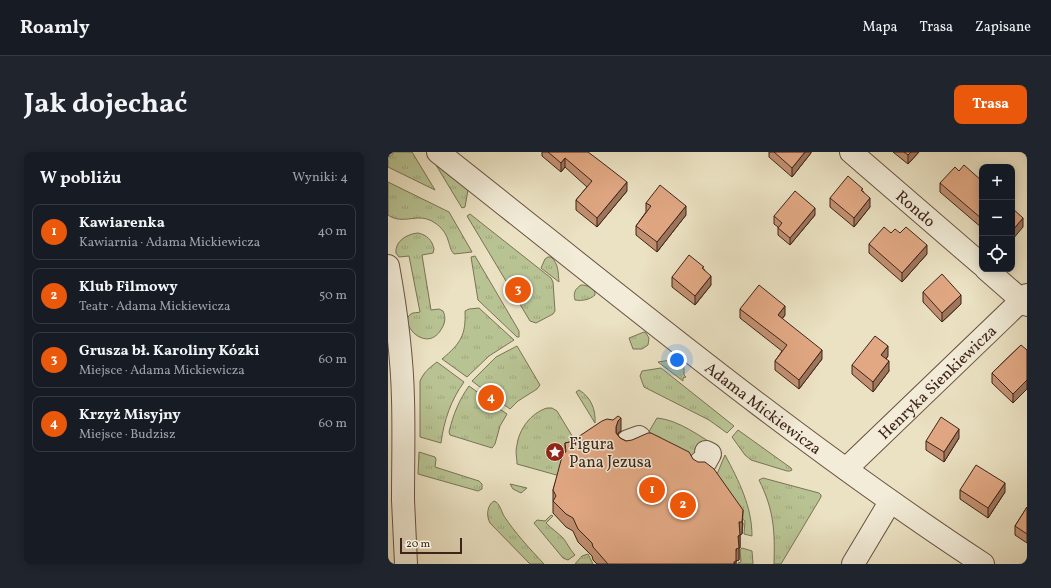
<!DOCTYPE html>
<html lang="pl">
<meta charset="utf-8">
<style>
:root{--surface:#171b24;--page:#20242c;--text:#f1f3f6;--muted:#9ea1a6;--line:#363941;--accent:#ea580c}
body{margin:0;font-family:Vollkorn,serif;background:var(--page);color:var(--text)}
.controls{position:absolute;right:12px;top:12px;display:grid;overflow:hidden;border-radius:8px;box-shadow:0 2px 10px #0003}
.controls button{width:36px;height:36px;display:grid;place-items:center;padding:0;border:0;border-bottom:1px solid var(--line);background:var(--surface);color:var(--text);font:20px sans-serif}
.scale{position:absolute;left:12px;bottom:10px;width:62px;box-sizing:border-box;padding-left:4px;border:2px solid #3e231a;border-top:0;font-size:11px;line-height:14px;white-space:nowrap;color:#3e231a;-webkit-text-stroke:3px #f2ecd8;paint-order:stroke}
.you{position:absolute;left:289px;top:208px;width:14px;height:14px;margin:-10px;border:3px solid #fff;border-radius:50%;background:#1a73e8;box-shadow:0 0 0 6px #1a73e833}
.badge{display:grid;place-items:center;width:26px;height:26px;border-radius:50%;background:var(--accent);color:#fff;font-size:13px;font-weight:700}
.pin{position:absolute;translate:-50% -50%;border:2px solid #fff;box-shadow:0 1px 4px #0006}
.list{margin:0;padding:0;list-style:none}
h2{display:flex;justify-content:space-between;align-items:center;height:52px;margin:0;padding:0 16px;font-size:17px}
h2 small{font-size:13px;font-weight:400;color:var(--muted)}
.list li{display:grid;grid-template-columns:26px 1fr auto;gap:12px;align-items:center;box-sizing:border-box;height:56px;margin:0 8px 8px;padding:0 8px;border:1px solid var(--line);border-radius:8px}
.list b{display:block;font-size:15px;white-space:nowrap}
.list p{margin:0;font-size:13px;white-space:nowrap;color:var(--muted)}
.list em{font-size:13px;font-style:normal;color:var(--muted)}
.icon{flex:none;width:22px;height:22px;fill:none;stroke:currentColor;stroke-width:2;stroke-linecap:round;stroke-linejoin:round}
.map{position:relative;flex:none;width:639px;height:412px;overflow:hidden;border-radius:8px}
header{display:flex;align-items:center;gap:24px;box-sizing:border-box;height:56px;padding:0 20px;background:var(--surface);border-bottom:1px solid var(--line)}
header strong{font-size:19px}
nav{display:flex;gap:22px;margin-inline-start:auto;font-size:14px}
.intro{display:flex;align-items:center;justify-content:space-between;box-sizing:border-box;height:96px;padding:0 24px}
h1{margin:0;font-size:28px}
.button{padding:10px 18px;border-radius:8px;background:var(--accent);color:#fff;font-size:14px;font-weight:700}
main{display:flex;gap:24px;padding:0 24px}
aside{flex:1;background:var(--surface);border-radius:8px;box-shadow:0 2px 10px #0003}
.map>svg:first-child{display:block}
.grass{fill:url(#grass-tufts);stroke:#7b7356}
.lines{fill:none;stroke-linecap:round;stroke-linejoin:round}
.minor-casing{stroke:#695344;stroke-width:24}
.minor{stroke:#f2ecd8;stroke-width:22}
.wall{fill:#c29071;stroke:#3e231a}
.shaded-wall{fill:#9e765c;stroke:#3e231a}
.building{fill:#e1a883;stroke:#3e231a}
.labels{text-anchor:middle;stroke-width:3;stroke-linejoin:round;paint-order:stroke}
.street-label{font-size:16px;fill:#3e231a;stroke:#f2ecd8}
.poi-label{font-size:16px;fill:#3e231a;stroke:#f2ecd8;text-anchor:start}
</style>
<header>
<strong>Roamly</strong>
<nav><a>Mapa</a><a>Trasa</a><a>Zapisane</a></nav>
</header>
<div class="intro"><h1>Jak dojechać</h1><a class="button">Trasa</a></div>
<main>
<aside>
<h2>W pobliżu<small>Wyniki: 4</small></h2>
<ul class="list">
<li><span class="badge">1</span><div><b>Kawiarenka</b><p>Kawiarnia · Adama Mickiewicza</p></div><em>40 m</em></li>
<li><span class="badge">2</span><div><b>Klub Filmowy</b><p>Teatr · Adama Mickiewicza</p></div><em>50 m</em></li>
<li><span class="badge">3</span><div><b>Grusza bł. Karoliny Kózki</b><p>Miejsce · Adama Mickiewicza</p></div><em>60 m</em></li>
<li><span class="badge">4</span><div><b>Krzyż Misyjny</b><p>Miejsce · Budzisz</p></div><em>60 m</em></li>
</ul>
</aside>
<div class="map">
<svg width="639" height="412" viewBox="0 0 639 412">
<defs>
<pattern id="grass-tufts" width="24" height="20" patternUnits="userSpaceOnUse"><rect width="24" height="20" fill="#b8c393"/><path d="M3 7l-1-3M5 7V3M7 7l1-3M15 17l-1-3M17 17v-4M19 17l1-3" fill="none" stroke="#9fa77e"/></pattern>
</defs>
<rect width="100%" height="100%" fill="#ebe2c3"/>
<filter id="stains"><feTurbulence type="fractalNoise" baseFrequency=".005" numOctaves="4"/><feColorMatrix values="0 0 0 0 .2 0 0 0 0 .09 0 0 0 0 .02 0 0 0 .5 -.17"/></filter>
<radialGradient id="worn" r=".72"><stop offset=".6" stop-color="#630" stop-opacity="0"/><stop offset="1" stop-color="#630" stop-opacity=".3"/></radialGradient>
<!-- grass -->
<g class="grass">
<path d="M7 0H24L47 38 0 15V6Z"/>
<path d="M48 13 80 38 77 55 74 56Z"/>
<path d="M0 30 61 60 84 100 66 102C62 98 62 93 60 88 58 81 53 75 47 71 30 59 16 74 0 63Z"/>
<path d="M82 62 163 126 165 130 167 159 165 162 148 171 142 169 79 64Z"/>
<path d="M30 81C39 83 44 88 46 97L45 101 34 103 43 158 51 157 55 159C58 165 57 171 54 176 39 204 9 170 23 162 25 160 30 161 32 160L21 104 11 105 8 101C7 89 19 82 30 81Z"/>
<path d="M87 104 131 179V185H129L90 148 83 105Z"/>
<path d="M160 105H163C171 112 170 121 171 130L153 116 157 107Z"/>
<path d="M193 133C199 133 203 135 207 140V143C201 148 195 149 187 148 185 141 187 137 193 133Z"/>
<path d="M91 156 126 188 101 204 79 225 54 207C73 191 78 183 77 159L81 157Z"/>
<path d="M256 180 258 181 261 186 260 193 254 197H245L241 186Z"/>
<path d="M129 194 152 233 149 237 130 249 122 257 111 249C111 242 103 236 96 238L84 229 108 205Z"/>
<path d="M289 207 296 213V223L298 225 295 226V229L270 210Z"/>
<path d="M49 210 76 230C63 248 56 268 53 291L32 285V229C36 220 41 216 49 210Z"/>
<path d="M273 216 346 274 339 281 321 268 256 235 252 224 254 219Z"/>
<path d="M81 234 92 242C94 250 100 255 107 254L119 262 112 274 107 292 104 296 62 283 61 280C65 263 71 248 81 234Z"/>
<path d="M191 238C203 245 208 258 207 271L188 240Z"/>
<path d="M159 256H164L169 259 192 297 172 324 129 312C129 306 127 300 129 293 131 277 143 261 159 256Z"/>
<path d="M269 266C291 268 311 284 330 295L319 318 256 288Z"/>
<path d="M350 278 403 316 404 318 402 319H399L363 308 357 303 344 285Z"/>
<path d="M31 300 47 305 48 307 47 315 91 329 94 332V337L90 339 30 322Z"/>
<path d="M337 303C351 329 364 355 364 384L356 382 357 369 348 362 327 327Z"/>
<path d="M375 326 431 341 433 343V345L393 412H386C387 379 386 358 371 328Z"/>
<path d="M122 332 139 336 133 341 125 337Z"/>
<path d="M106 349C112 351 113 359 116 364 127 381 142 397 156 412H142L102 371C98 364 99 353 106 349Z"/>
<path d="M163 363 165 364 158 371C164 377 170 381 175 386 178 389 182 398 187 403L180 408 175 406 146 371 149 368 157 369Z"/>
<path d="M354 396 364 399 365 412H350V411L353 410 352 398Z"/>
<path d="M200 402 205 412H187L194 404Z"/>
</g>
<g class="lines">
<!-- minor casing -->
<g class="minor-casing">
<g id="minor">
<path id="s1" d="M50 0C229 141 404 287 595 412"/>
<path id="s2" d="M463 0 594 113"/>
<path d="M0 114C8 158 14 202 15 247 16 281 15 314 15 348 16 369 17 391 18 412"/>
<path d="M598 117 639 153"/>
<path d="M240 289 251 285"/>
<path d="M313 310 317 311 322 302 318 300"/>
<path id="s3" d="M458 317 639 143"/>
<path d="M465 412 502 350"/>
</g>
</g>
<!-- minor -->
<use href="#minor" class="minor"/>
</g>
<!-- wall -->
<g class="wall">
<path d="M154 0H200L239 39 209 75 188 58V48L199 35 177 15 173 20 154 4Z"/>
<path d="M381 0H423V1L404 25 381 5Z"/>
<path d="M505 0H531L520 12Z"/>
<path d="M571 19 594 29V76L552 40V31Z"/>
<path d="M475 39 482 55 466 75 442 55V46Z"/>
<path d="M258 51 298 63 269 100 248 83V74L258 60Z"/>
<path d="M427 63 402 93 390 83V75L386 72V64Z"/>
<path d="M503 81H512L539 102 514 130 481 101V92Z"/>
<path d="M316 117 323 133 307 153 284 135V125Z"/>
<path d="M535 140 573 152 554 170 535 150Z"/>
<path d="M352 157 397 163 394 167 434 207 411 237 387 218V209L394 199 352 166Z"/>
<path d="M633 193 625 251 604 231V221Z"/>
<path d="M500 204 498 207 501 219 485 240 464 222V213Z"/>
<path d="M233 279 230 281V283L232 286 238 289 305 307 355 371 354 382H352V396H351V408L348 409V412H209L205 408 204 404 190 390 185 379 178 375 165 361V338L177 300V291Z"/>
<path d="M571 286 556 310 538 298V289Z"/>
<path d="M572 338 617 340 600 366 572 347Z"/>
<path d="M639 355V391L627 383V374Z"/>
</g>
<!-- shaded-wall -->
<g class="shaded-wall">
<path d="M417 0H423V1L404 25V16Z"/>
<path d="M523 0H531L520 12V3Z"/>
<path d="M177 6V15L173 20V11Z"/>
<path d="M239 30V39L209 75V66Z"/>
<path d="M482 46V55L466 75V66Z"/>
<path d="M298 54V63L269 100V90Z"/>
<path d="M427 56V63L402 93V86Z"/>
<path d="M635 66V75L624 88V79Z"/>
<path d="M539 93V102L514 130V121Z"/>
<path d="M323 124V133L307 153V144Z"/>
<path d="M573 143V152L554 170V161Z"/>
<path d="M397 154V163L390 172V163Z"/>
<path d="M500 194V204L493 212V203Z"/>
<path d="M434 198V207L411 237V228Z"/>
<path d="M501 209V219L485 240V230Z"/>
<path d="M639 228V237L625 251V242Z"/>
<path d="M233 266V279L230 281 228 287V275L230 269Z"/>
<path d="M571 277V286L556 310V300Z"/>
<path d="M617 331V340L600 366V356Z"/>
<path d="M355 358 354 382 351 383V370Z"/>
<path d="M352 383V396H351V408L348 409V412H346L350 384Z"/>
</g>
<!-- building -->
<g class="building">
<path d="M160 0H200L212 9 239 30 209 66 188 48 204 29 177 6 173 11Z"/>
<path d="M386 0H417L404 16Z"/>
<path d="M516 0H523L520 3Z"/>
<path d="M576 13 594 29V67L552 31 567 15 571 19Z"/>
<path d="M460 24 475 37 473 38 482 46 466 66 442 46Z"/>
<path d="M272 33 298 54 269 90 248 74 263 54 258 51Z"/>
<path d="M407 39 427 56 402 86 390 76 394 71 386 64Z"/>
<path d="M624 56 635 66 624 79Z"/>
<path d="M496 75 503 81 507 77 512 81 518 75 539 93 514 121 481 92Z"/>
<path d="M301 103 316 115 314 116 323 124 307 144 284 125Z"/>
<path d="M554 122 573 143 554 161 535 140Z"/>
<path d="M371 133 397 154 390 163 434 198 411 228 387 209 399 193 352 157Z"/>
<path d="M487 184 500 194 493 203 501 209 485 230 464 213Z"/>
<path d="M633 193 639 198V228L625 242 604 221Z"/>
<path d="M230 264 233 266 230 269 228 275V281L232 286 238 289 244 288 260 281H263L301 300 305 307 310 310H317L326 317 355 358 354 370H351L352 383 350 384 351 396 348 397V409L346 410V412H220L205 395 204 391 190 377 185 366 178 362 165 349 168 344 165 338 175 301 178 300 177 291 187 289V287L214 269 219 267 225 268Z"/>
<path d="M553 265 571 277 556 300 538 289Z"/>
<path d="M588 313 617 331 600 356 572 338Z"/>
<path d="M639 355V382L627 374Z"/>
</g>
<!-- icons -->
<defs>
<g id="sight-disc" transform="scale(1)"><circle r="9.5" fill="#8f2418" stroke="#f2ecd8"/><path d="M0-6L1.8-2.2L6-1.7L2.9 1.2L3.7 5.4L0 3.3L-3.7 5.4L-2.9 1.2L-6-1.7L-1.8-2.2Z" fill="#fff"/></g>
</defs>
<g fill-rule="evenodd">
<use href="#sight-disc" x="167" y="300"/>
</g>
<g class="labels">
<!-- street labels -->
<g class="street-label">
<text dy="6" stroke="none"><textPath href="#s2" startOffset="86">Rondo</textPath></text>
<text dy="6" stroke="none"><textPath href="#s3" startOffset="126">Henryka Sienkiewicza</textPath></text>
<text dy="6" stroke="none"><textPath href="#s1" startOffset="414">Adama Mickiewicza</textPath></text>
</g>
<!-- poi labels -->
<g class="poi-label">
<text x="181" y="297">Figura<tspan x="181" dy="18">Pana Jezusa</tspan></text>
</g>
</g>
<rect width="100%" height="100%" filter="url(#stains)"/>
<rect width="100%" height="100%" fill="url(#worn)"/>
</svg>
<div class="controls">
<button>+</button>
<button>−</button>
<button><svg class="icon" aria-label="locate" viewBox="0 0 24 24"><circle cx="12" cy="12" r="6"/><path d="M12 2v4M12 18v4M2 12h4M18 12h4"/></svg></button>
</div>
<div class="scale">20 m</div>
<div class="you"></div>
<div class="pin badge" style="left:264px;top:338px">1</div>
<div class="pin badge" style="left:295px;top:353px">2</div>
<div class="pin badge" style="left:130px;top:138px">3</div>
<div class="pin badge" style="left:103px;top:246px">4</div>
</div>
</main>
